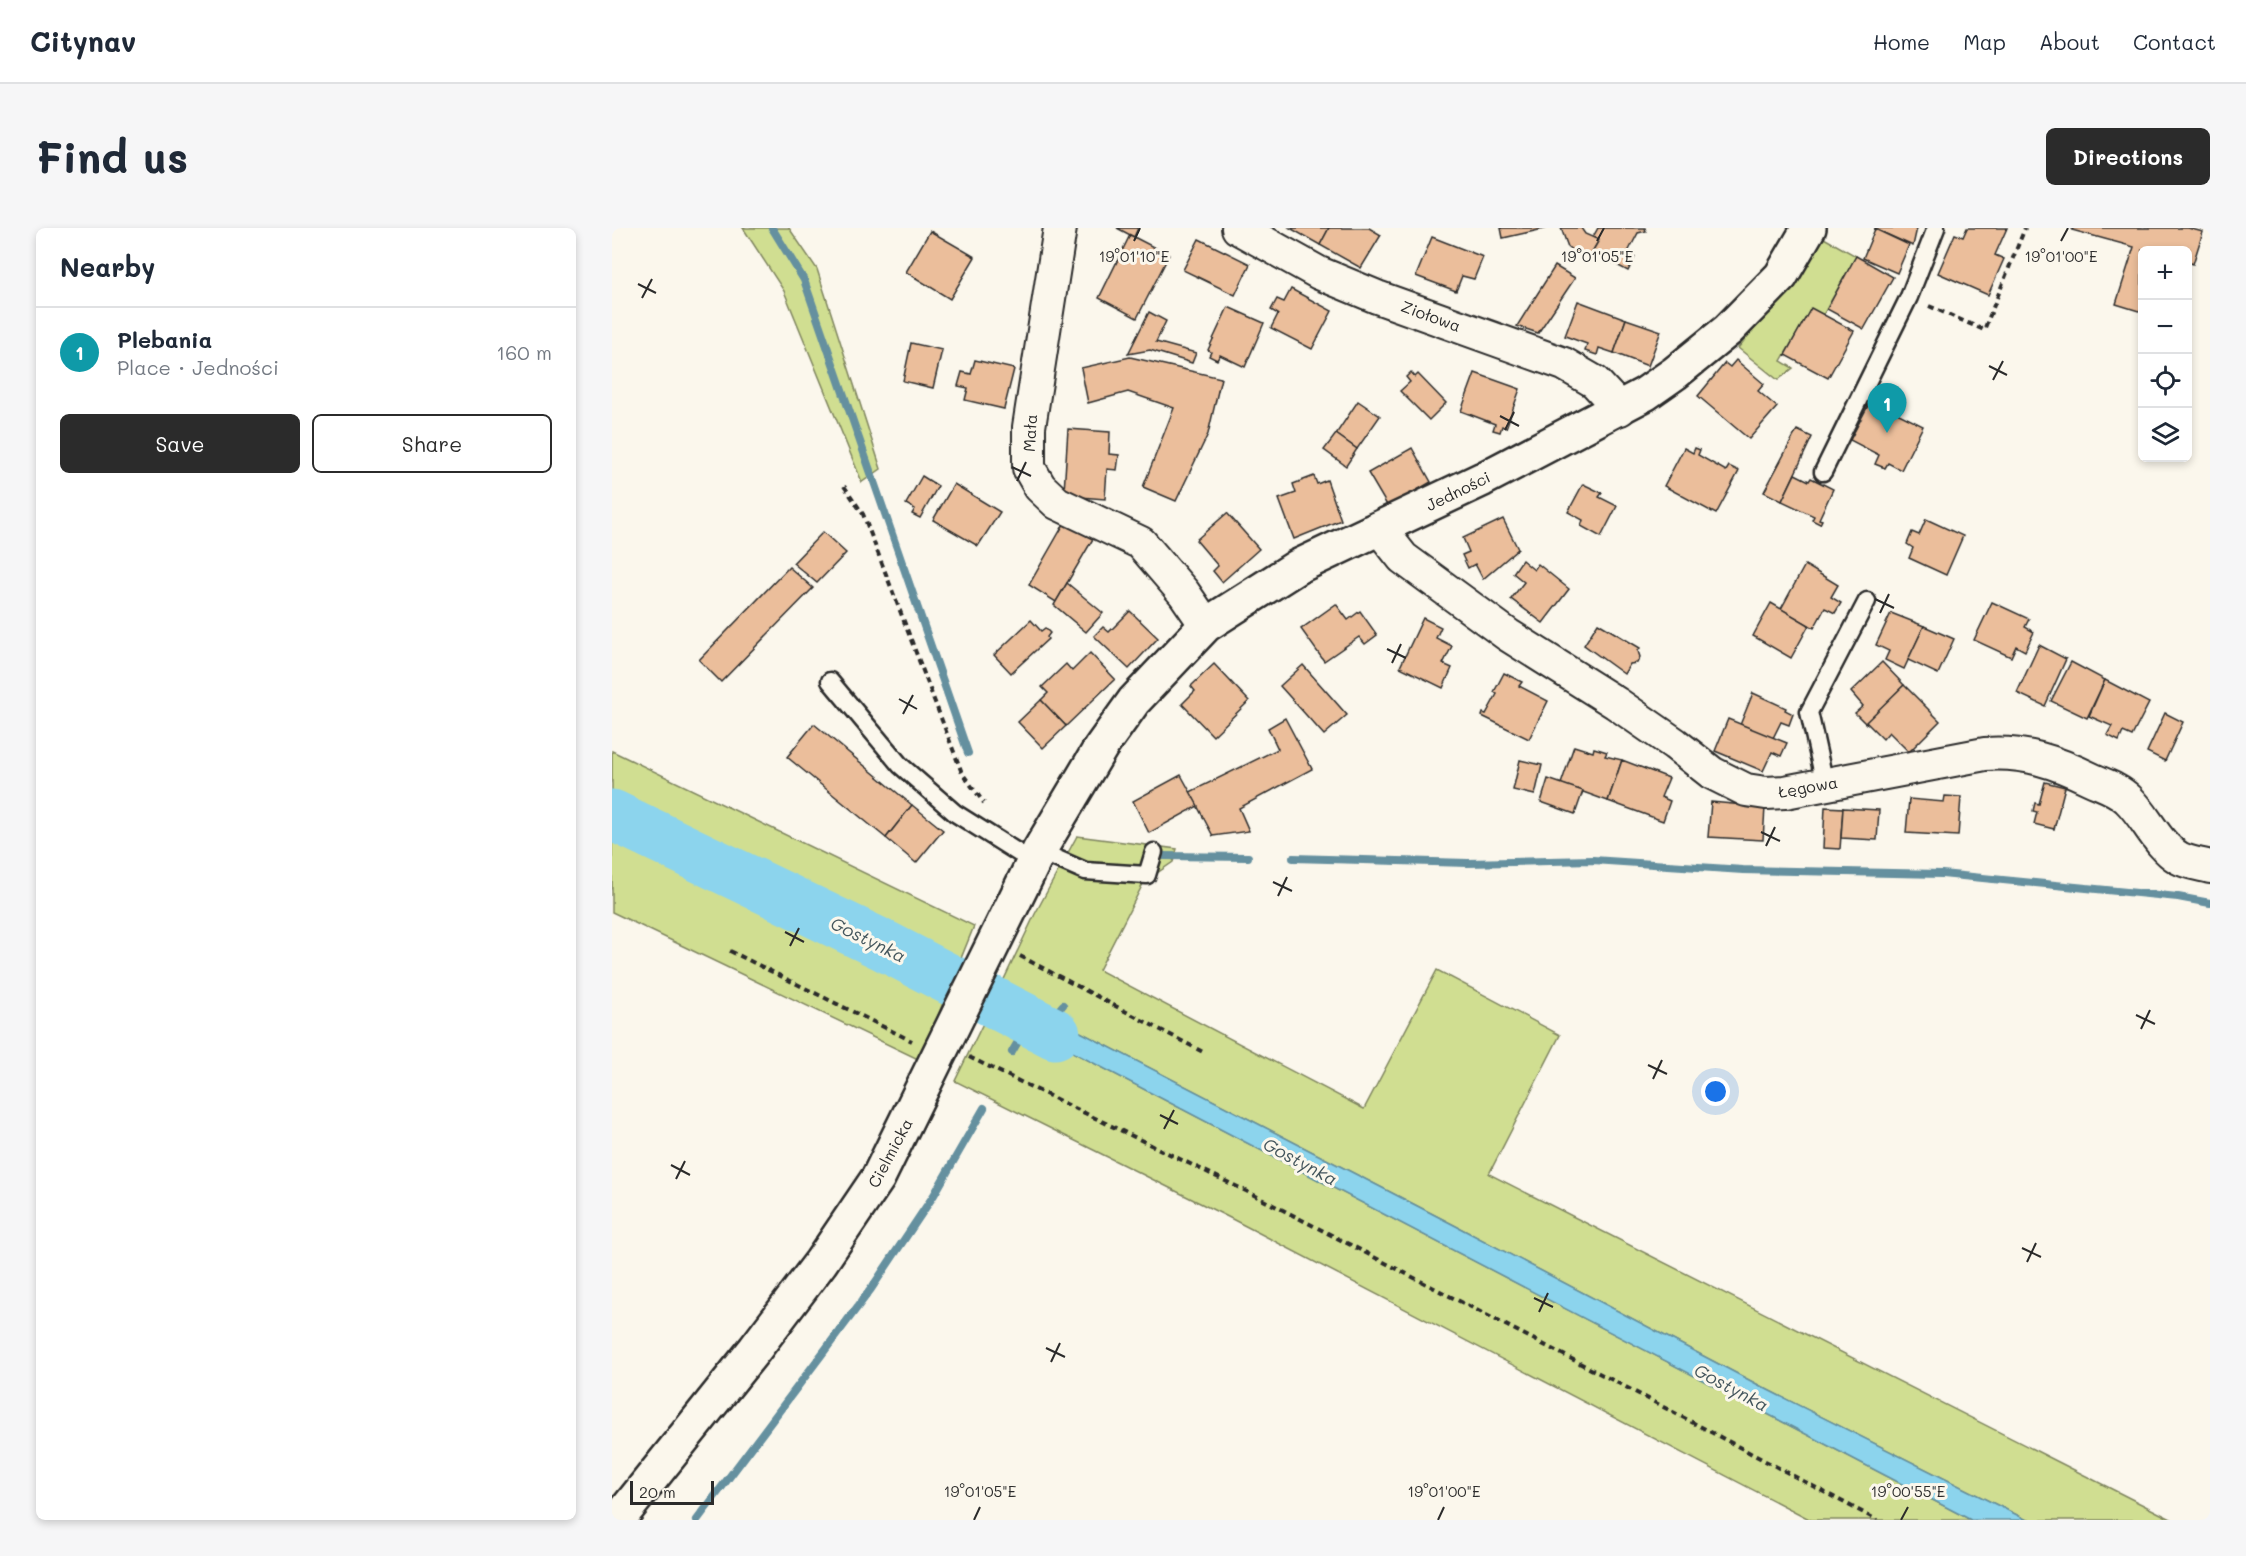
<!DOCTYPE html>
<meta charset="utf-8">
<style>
:root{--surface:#fff;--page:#f6f6f7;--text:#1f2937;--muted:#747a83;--line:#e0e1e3;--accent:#2b2b2b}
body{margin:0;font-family:Mali,sans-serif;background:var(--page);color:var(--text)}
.controls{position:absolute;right:18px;top:18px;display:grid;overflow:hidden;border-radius:9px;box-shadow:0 3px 9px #0003}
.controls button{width:54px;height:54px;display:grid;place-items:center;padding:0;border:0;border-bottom:2px solid var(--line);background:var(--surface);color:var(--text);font:30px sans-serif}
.scale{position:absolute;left:18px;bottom:15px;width:84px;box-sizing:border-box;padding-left:6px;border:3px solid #2b2b2b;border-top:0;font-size:16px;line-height:21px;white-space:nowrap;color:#2b2b2b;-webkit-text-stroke:4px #fbf7ec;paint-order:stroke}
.you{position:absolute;left:1104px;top:864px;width:21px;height:21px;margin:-15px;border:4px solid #fff;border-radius:50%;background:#1a73e8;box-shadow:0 0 0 9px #1a73e833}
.badge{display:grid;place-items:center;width:39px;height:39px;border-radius:50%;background:var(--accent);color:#fff;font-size:20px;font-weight:700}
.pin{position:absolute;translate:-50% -50px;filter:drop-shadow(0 2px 3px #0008)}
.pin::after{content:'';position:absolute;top:32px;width:21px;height:18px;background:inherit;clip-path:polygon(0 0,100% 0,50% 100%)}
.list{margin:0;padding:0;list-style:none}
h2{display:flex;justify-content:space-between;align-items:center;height:78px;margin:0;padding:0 24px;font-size:26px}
h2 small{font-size:20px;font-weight:400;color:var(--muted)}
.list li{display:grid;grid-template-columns:39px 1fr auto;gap:18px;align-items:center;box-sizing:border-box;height:90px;padding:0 24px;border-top:2px solid var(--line)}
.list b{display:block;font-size:22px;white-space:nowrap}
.list p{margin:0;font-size:20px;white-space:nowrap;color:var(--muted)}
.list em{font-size:20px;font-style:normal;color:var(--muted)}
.actions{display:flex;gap:12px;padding:18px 24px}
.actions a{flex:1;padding:14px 0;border:2px solid var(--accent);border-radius:9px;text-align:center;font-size:21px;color:var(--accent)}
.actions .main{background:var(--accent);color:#fff}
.icon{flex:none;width:33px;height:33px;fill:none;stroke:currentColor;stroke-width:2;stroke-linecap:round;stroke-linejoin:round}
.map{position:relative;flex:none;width:1598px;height:1292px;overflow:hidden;border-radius:9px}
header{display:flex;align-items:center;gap:36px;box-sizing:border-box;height:84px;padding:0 30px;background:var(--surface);border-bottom:2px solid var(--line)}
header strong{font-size:28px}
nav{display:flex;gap:33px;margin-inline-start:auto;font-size:21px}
.intro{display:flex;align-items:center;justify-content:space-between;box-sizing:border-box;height:144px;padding:0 36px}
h1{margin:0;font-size:42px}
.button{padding:15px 27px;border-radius:9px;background:var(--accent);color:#fff;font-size:21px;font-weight:700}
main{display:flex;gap:36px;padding:0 36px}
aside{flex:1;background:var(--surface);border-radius:9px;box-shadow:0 3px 9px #0003}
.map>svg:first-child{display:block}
.green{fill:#d0de91;stroke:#7e845e;stroke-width:1.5}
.water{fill:#8cd4ed;stroke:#65909f;stroke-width:1.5}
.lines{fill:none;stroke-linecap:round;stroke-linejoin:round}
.stream{stroke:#65909f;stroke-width:8}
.river{stroke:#8cd4ed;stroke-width:51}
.building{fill:#ebbe9b;stroke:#2b2b2b;stroke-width:1.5}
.lane-casing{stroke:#2b2b2b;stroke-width:21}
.street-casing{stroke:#2b2b2b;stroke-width:36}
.secondary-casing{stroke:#2b2b2b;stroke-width:38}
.path{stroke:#2b2b2b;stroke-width:4;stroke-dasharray:6 4.5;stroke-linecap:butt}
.lane{stroke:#fbf7ec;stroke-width:16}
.street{stroke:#fbf7ec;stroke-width:32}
.secondary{stroke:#fbf7ec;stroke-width:33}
.ticks{fill:none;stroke:#2b2b2b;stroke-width:2}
.labels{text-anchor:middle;stroke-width:6;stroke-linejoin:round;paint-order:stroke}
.street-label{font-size:16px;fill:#2b2b2b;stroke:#fbf7ec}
.water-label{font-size:18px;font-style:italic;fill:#43555c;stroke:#fbf7ec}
.ticks-label{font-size:15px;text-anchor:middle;fill:#2b2b2b;stroke:#fbf7ec;stroke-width:6;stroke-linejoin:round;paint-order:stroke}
</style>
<header>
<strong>Citynav</strong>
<nav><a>Home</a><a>Map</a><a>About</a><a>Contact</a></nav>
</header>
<div class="intro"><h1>Find us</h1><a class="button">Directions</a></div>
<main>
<aside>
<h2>Nearby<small></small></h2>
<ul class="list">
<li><span class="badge" style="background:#0f9aa8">1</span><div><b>Plebania</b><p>Place · Jedności</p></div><em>160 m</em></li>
</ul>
<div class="actions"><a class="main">Save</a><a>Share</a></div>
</aside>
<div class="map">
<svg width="1598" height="1292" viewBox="0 0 1598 1292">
<rect width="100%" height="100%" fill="#fbf7ec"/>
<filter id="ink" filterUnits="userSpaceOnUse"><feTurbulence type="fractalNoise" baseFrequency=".0167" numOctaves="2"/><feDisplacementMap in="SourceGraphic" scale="12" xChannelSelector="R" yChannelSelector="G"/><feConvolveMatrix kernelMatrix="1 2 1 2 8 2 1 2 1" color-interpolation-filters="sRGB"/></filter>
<g filter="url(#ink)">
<!-- green -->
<g class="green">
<path d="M131 0H177L205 41 269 241 250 254 172 63Z"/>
<path d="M1210 9 1244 28 1211 87 1199 81 1169 133 1181 140 1166 152 1126 120 1184 50Z"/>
<path d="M0 523 362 698 308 832 0 684Z"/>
<path d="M465 608 565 621 561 634 532 654 487 742 752 881 825 742 948 807 877 946 1561 1292H1415L1156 1162 842 997 387 762 423 686Z"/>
<path d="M378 781 1359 1292H1199L618 990 343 853Z"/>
</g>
<!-- water -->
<path class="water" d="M387 762 842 997 1156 1162 1415 1292H1359L378 781Z"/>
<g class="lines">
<!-- stream -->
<g class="stream">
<path d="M160 0 192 52 356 525"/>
<path d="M552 628 636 629"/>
<path d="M681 630 856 635 981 632 1131 642 1330 646 1566 669 1598 675"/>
<path d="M434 797 451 777"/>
<path d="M400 824 418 793"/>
<path d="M85 1292 259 1061 322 967 372 880"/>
</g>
<!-- river -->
<path class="river" d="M0 587 273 718 443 806"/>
</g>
<!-- building -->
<g class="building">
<path d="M505 0H526L522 9Z"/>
<path d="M678 0H717L708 17Z"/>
<path d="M717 0H757L769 7 749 40 708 17Z"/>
<path d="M889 0H936L891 10Z"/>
<path d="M949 0H969L973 6 987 12 975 33 956 19Z"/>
<path d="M986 0H1033L1034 3 1026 5 1015 26 1023 29 1016 43 980 24 987 12 981 9Z"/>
<path d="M1263 0H1305L1301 18 1263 1Z"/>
<path d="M1355 0H1395L1383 27 1392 31 1376 67 1326 45 1343 6 1351 9Z"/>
<path d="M1461 0H1576L1591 4 1581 36 1576 34V22H1530V84L1504 76 1522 19 1460 2Z"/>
<path d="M1263 1 1297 17 1285 45 1251 30Z"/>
<path d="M318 3 363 29 338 71 294 44Z"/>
<path d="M518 7 557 27 525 90 487 70Z"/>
<path d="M820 9 871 29 862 51 850 48 844 63 804 48Z"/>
<path d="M587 11 638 36 623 67 571 42Z"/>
<path d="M1244 28 1281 49 1252 101 1215 81Z"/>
<path d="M943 38 963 50 926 105 905 98Z"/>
<path d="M679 61 720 83 700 121 659 100 666 86 659 82 665 71 672 74Z"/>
<path d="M966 73 1014 91 1002 125 987 120 985 127 973 123 975 116 953 108Z"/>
<path d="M616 79 652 95 633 139 608 127 605 132 597 128 599 124 596 122Z"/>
<path d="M1199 80 1242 103 1216 150 1173 127Z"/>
<path d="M537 84 554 93 544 114 584 125 580 135 538 122 516 126Z"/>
<path d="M1014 91 1049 103 1036 138 1002 125Z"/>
<path d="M299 115 330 122 321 160 291 153Z"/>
<path d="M518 129 609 150 596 206 564 273 531 259 562 180 516 164 476 175 469 140Z"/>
<path d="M363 132 402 141 392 181 353 172 356 160 346 158 350 144 359 146Z"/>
<path d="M1124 132 1152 156 1146 163 1165 179 1137 211 1086 168 1113 135 1118 139Z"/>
<path d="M799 144 803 149 806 146 834 175 817 192 788 163 798 154 794 149Z"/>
<path d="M863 145 908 161 894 200 890 198 888 204 881 202 883 196 849 183Z"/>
<path d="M1259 172 1311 198 1289 242 1276 235 1273 240 1263 236 1267 227 1238 212Z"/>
<path d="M746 173 768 188 745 221 724 206Z"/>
<path d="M456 201 498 204 497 226 507 227 505 242 495 241 493 271 456 268 452 264Z"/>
<path d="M1185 202 1200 209 1170 273 1152 264Z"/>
<path d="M724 206 745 221 734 238 712 222Z"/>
<path d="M800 220 819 254 776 279 756 245Z"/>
<path d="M1072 220 1081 225 1083 220 1088 222 1086 227 1114 243 1117 238 1127 243 1104 286 1052 258Z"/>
<path d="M1183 246 1197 253 1199 250 1221 261 1207 291 1210 292 1208 296 1200 292 1202 288 1170 273Z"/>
<path d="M310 248 326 258 308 290 300 286 303 281 294 276Z"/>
<path d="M702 248 705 256 715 252 729 292 682 311 667 271 684 265 681 256Z"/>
<path d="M342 256 388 284 366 318 321 292Z"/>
<path d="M971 256 990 265 987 269 1005 278 989 309 969 298 971 292 956 284Z"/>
<path d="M615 285 647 321 610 354 601 343 606 338 584 312Z"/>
<path d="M456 289 485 304 444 374 417 357Z"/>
<path d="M891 291 906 321 871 351 863 336 856 340 850 327 857 324 851 310Z"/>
<path d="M1314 291 1351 308 1334 347 1297 330 1301 320 1295 316 1300 304 1307 307Z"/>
<path d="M211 304 234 325 205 355 181 335Z"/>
<path d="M910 332 922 342 926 336 957 361 931 395 899 371 912 354 901 345Z"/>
<path d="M1193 337 1226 357 1219 369 1229 375 1223 385 1213 380 1202 400 1169 381Z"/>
<path d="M177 339 201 360 109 454 87 432Z"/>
<path d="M455 355 491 385 474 404 442 377Z"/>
<path d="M1380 374 1417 391 1413 399 1422 404 1413 423 1404 418 1399 429 1362 412Z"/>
<path d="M1159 375 1197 397 1179 430 1141 408Z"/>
<path d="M724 376 736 392 748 383 765 407 753 416 747 409 712 433 689 401Z"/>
<path d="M518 383 546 410 517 441 482 408 491 399 497 404Z"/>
<path d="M1279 385 1312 398 1292 441 1273 432 1277 423 1264 417Z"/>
<path d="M811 390 829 399 824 410 840 418 831 436 840 440 831 460 788 439Z"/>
<path d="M419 392 429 403 433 400 438 405 435 409 436 411 399 445 382 427Z"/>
<path d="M986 395 1028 420 1026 423 1028 429 1025 435 1018 436 1012 446 972 417Z"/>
<path d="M1312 398 1342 411 1326 446 1296 432Z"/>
<path d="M1427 417 1454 431 1433 478 1405 465Z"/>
<path d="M478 425 503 451 454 498 429 472 436 465 430 459 454 436 460 443Z"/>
<path d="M1270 434 1292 457 1254 496 1243 485 1251 478 1239 464Z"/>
<path d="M1459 434 1493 452 1475 490 1439 473Z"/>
<path d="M602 436 637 473 601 508 570 476 583 463 579 458Z"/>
<path d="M691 437 735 487 712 507 668 458Z"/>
<path d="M892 445 910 454 907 458 936 473 917 511 870 488 871 485 874 486 885 466 882 464Z"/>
<path d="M1493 452 1537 475 1520 508 1511 504 1507 513 1495 507 1500 498 1477 488Z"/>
<path d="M1292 457 1328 493 1297 524 1277 504 1271 511 1254 494Z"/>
<path d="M1141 465 1174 480 1173 482 1181 486 1177 497 1169 494 1161 510 1128 497Z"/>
<path d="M429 472 454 498 431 520 406 494Z"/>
<path d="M1553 485 1571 494 1553 533 1535 524Z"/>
<path d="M673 490 700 541 627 580 637 603 601 608 578 564 666 521 656 500Z"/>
<path d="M1116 491 1175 515 1169 528 1160 524 1151 543 1103 523Z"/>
<path d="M202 496 300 577 274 610 175 529Z"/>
<path d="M962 518 981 524 982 520 995 524 993 528 1010 532 996 573 949 556Z"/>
<path d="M908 532 930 537 923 567 901 562Z"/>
<path d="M1010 532 1057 550 1049 569 1058 573 1051 593 996 573Z"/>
<path d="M569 547 586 578 537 605 521 573Z"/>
<path d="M936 551 971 563 963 586 929 574Z"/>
<path d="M1433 554 1453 559 1442 601 1422 596 1425 584 1421 583 1423 575 1427 576Z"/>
<path d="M1333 568 1349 569 1346 608 1294 605 1297 571 1332 574Z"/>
<path d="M1099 574 1153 579 1151 612 1096 609Z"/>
<path d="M300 577 331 602 304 635 274 610Z"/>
<path d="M1213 579 1231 580 1228 621 1211 620Z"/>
<path d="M1231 580 1267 582 1265 612 1229 610Z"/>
</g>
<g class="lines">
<!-- lane casing -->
<g class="lane-casing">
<g id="lane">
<path d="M1211 244 1297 69 1324 0"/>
<path d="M218 453 288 537 343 585 421 634"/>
<path d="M1213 556 1197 484 1255 373"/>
<path d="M427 623 473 643 535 647 542 624"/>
</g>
</g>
<!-- street casing -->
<g class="street-casing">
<g id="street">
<path d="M448 0 417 199V240L428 259 445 275 529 315 572 365 594 397"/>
<path d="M626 0 707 45 765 69 952 136 983 154 1008 181"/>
<path d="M768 301 791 330 896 407 1004 475 1063 516 1100 545 1134 562 1154 565 1173 564 1373 526C1413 523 1444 534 1479 551 1492 557 1506 561 1516 571 1534 588 1545 617 1567 630 1576 635 1588 636 1598 639"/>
</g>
</g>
<!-- secondary casing -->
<g class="secondary-casing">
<path id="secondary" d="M6 1292 143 1121 209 1034 266 950 427 623 489 519 522 473 594 397 685 339 871 251 1033 166 1063 145 1116 102 1169 48 1197 0"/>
</g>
<!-- path -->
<g class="path">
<path d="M1317 78 1372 102 1413 0"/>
<path d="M232 258 251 286 350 545 372 575"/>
<path d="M118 723 300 813"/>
<path d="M408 728 591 824"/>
<path d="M357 829 634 963 1008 1156 1265 1292"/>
</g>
<!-- lane -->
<use href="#lane" class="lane"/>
<!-- street -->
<use href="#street" class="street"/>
<!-- secondary -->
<use href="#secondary" class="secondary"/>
</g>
</g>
<!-- ticks -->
<path class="ticks" d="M522 13 528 0M985 13 992 0M1449 13 1456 0M26 56 44 65M30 70 40 51M1377 138 1395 147M1381 152 1391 133M888 188 907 198M893 202 902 184M400 239 419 248M405 253 414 234M1263 371 1282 380M1268 385 1277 366M775 421 794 430M780 435 789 416M287 471 305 481M291 486 301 467M1149 604 1168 613M1154 618 1163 599M661 654 680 663M666 668 675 649M173 704 192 714M178 718 187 700M1524 787 1543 796M1529 801 1538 782M1036 837 1055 846M1041 851 1050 832M548 887 566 896M552 901 562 882M59 937 78 947M64 951 73 933M1410 1020 1429 1029M1415 1034 1424 1015M922 1070 941 1079M927 1084 936 1065M434 1120 453 1129M439 1134 448 1115M362 1292 368 1279M826 1292 832 1279M1289 1292 1296 1279"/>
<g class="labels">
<!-- street labels -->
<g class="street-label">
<text transform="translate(819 88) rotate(20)" y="6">Ziołowa</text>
<text transform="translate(418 205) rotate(-86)" y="6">Mała</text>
<text transform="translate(846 263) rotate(-26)" y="6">Jedności</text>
<text transform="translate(1196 559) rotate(-10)" y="6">Łęgowa</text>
<text transform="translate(278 925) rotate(-62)" y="6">Cielmicka</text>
</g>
<!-- water labels -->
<g class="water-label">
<text transform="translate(256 712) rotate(26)" y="6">Gostynka</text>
<text transform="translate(688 934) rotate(28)" y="6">Gostynka</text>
<text transform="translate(1119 1160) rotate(28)" y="6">Gostynka</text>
</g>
</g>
<g class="ticks-label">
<text x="522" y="34">19°01'10"E</text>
<text x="985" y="34">19°01'05"E</text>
<text x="1449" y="34">19°01'00"E</text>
<text x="368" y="1269">19°01'05"E</text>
<text x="832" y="1269">19°01'00"E</text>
<text x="1296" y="1269">19°00'55"E</text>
</g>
</svg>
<div class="controls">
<button>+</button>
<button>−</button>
<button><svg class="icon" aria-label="locate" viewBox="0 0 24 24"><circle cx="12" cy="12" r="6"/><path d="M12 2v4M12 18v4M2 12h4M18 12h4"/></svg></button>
<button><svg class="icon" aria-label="layers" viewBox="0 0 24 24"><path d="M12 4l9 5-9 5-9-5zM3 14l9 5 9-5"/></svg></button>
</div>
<div class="scale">20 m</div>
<div class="you"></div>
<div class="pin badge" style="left:1275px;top:205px;background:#0f9aa8">1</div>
</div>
</main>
